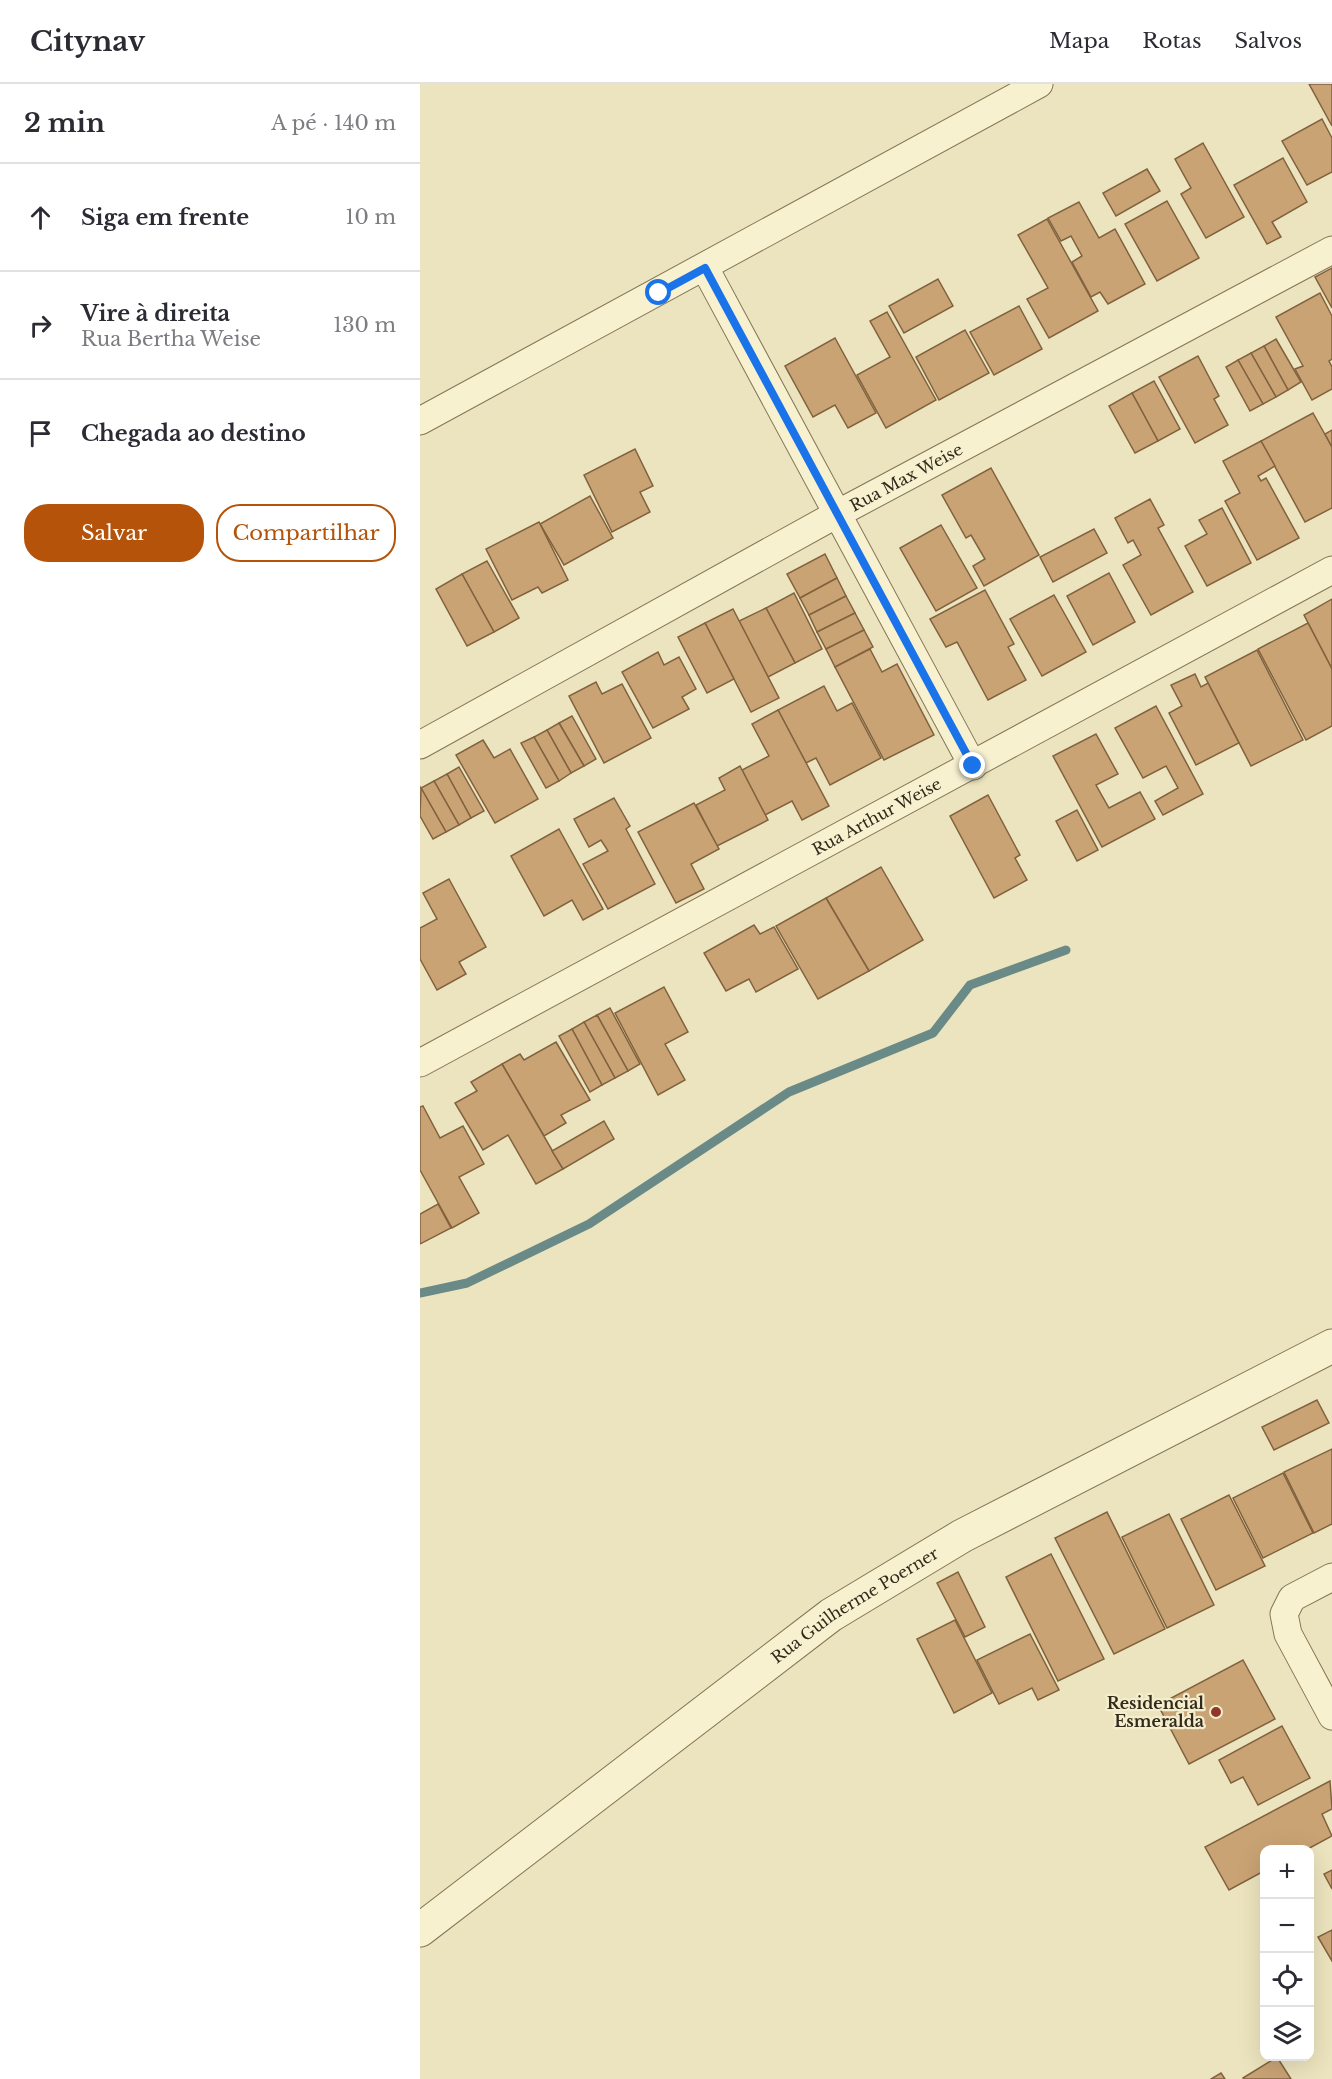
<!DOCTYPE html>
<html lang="pt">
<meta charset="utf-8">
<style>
:root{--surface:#fff;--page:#f2f2f3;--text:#2b2b33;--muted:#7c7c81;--line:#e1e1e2;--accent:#b45309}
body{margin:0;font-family:"Libre Baskerville",serif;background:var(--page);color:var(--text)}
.controls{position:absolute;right:18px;bottom:18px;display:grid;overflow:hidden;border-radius:12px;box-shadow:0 6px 24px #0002}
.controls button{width:54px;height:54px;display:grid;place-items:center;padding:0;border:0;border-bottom:2px solid var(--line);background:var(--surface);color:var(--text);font:30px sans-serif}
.stop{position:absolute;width:18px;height:18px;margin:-14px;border:4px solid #1a73e8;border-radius:50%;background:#fff}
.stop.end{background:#1a73e8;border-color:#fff;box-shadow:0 2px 6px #0008}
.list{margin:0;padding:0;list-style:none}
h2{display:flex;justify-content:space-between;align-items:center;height:78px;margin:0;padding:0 24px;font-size:26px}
h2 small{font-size:20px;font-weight:400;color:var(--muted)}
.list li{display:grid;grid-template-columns:39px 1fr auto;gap:18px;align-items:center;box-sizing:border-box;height:108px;padding:0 24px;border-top:2px solid var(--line)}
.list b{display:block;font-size:22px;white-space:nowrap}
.list p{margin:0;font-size:20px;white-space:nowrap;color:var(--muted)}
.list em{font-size:20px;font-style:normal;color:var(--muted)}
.actions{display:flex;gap:12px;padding:18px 24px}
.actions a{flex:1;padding:14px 0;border:2px solid var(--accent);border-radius:24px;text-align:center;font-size:21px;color:var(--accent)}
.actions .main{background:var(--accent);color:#fff}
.icon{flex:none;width:33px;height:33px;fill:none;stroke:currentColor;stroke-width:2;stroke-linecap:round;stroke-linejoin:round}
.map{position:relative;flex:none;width:912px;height:1995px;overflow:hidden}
header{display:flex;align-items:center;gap:36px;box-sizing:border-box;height:84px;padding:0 30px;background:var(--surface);border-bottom:2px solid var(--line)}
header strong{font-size:28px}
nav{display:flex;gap:33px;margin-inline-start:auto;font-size:21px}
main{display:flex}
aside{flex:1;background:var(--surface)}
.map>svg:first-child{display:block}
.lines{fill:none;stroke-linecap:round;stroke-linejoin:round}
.stream{stroke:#698a87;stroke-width:9}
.building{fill:#c9a374;stroke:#81623e;stroke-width:1.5}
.minor-casing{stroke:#837557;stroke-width:29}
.tertiary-casing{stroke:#837557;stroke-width:35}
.minor{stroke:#f7f1d0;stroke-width:27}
.tertiary{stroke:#f7f1d0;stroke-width:33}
.route{stroke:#1a73e8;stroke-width:8}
.poi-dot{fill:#903729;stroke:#f4eecd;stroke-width:2}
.labels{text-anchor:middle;stroke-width:4.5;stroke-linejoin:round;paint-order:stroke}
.street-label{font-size:16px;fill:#332a1c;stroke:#f4eecd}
.poi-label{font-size:16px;font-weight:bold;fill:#332a1c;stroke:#f4eecd;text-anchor:end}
</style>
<header>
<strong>Citynav</strong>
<nav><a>Mapa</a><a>Rotas</a><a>Salvos</a></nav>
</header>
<main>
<aside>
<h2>2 min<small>A pé · 140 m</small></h2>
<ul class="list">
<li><svg class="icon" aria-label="ahead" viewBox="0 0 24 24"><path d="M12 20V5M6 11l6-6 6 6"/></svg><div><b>Siga em frente</b></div><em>10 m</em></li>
<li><svg class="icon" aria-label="right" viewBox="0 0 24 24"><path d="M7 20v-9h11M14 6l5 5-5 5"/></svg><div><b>Vire à direita</b><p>Rua Bertha Weise</p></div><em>130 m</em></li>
<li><svg class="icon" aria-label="arrive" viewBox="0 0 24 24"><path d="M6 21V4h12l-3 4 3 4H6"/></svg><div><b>Chegada ao destino</b></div></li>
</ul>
<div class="actions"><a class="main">Salvar</a><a>Compartilhar</a></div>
</aside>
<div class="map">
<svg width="912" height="1995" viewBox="0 0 912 1995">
<rect width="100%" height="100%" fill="#ece4be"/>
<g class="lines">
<!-- stream -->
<path class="stream" d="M0 1209 47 1199 169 1140 369 1008 513 949 550 901 646 866"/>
</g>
<!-- building -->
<g class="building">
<path d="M889 0H912V42Z"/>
<path d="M902 35 912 54V88L887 101 862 57Z"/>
<path d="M783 59 824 133 786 154 761 110 771 104 755 75Z"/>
<path d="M863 74 887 118 852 138 861 153 847 160 814 101Z"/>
<path d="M727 85 740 107 696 132 683 109Z"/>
<path d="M747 117 779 174 737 197 705 140Z"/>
<path d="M659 118 679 154 695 145 725 200 688 220 680 208 671 213 652 178 662 172 651 152 641 157 628 134Z"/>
<path d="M627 135 678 227 629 254 607 215 628 204 598 151Z"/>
<path d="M912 184V224L895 193Z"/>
<path d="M518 195 533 222 484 249 469 222Z"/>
<path d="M900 209 912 232V275L909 277 912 283V305L892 316 875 285 883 282 856 233Z"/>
<path d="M599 222 622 265 574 291 550 248Z"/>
<path d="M467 228 516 316 466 344 437 291 470 273 450 237Z"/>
<path d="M545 246 569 289 519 316 496 273Z"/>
<path d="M415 254 456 329 428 344 415 321 393 333 365 282Z"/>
<path d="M856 255 881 298 868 306 844 262Z"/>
<path d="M844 262 868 306 856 313 831 269Z"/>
<path d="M831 269 856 313 843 320 818 276Z"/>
<path d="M778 272 799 312 794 315 808 341 775 359 739 293Z"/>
<path d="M818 276 843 320 830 327 806 283Z"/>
<path d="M734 297 760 345 738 357 712 309Z"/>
<path d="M712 309 738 357 715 369 689 322Z"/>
<path d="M893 329 912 363V424L885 438 841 357Z"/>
<path d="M912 346V363L905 350Z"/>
<path d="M841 357 855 382 838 392 841 397 846 394 879 454 837 476 805 417 820 409 803 377Z"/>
<path d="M215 365 233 402 220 408 230 428 192 448 164 391Z"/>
<path d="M571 384 619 471 564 502 553 482 565 475 551 451 546 454 522 411Z"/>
<path d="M170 412 193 454 144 481 120 440Z"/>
<path d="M730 415 744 441 738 444 773 508 731 531 703 481 721 471 713 456 708 459 695 434Z"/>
<path d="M802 424 831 479 787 502 765 462 787 450 779 436Z"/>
<path d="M119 438 148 496 122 509 118 503 92 516 66 465Z"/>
<path d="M521 441 557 504 516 527 480 464Z"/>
<path d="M674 445 687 469 633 498 620 473Z"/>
<path d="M405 470 417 494 380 514 367 490Z"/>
<path d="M67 477 99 534 74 548 42 490Z"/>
<path d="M689 489 715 538 673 561 647 512Z"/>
<path d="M42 490 74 548 47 562 16 505Z"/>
<path d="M417 494 426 512 389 531 380 514Z"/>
<path d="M565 506 594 560 588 563 606 596 568 616 537 558 526 563 510 535Z"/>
<path d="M374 509 402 565 375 579 346 524Z"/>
<path d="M634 511 666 568 622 592 590 535Z"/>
<path d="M426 512 435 529 397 548 389 531Z"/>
<path d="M912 515V585L884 531Z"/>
<path d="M346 524 375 579 348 593 319 537Z"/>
<path d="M313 525 359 614 331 628 285 539Z"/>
<path d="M435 529 444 546 406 565 397 548Z"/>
<path d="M285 539 314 595 287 609 258 553Z"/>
<path d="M888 539 912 585V642L886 656 838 565Z"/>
<path d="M444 546 453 563 415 583 406 565Z"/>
<path d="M450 565 462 588 477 580 514 651 464 676 415 583Z"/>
<path d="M837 566 883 656 831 682 785 593Z"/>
<path d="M238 568 244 581 259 573 276 605 262 613 269 625 233 644 202 588Z"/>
<path d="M775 590 781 603 788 599 819 659 776 681 749 629 762 622 751 601Z"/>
<path d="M176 598 182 610 202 600 231 654 184 679 149 612Z"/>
<path d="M404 602 417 627 432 619 461 674 410 701 396 674 386 679 358 626Z"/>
<path d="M736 622 783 710 743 731 735 717 758 704 746 682 723 694 695 644Z"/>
<path d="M358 626 409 722 382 736 372 717 345 731 322 686 349 672 332 640Z"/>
<path d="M152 632 176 675 164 682 139 639Z"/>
<path d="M139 639 164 682 151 689 127 646Z"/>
<path d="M127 646 151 689 139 697 114 653Z"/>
<path d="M676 650 698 690 676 701 689 724 720 708 735 735 682 763 633 672Z"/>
<path d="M114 653 139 697 126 704 101 659Z"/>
<path d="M63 656 74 674 90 665 118 715 75 739 36 671Z"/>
<path d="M320 682 348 736 297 762 276 721 305 706 299 694Z"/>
<path d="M39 683 64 727 51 734 27 690Z"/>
<path d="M27 690 51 734 39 741 14 697Z"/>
<path d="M14 697 39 741 26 748 1 704Z"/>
<path d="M1 704 26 748 13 755 0 732Z"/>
<path d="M568 711 600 771 595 774 607 796 574 814 530 732Z"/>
<path d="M194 714 210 742 206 745 235 800 188 825 163 780 188 767 181 756 169 763 154 735Z"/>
<path d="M274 719 299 765 271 780 284 805 256 819 218 748Z"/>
<path d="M657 726 678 766 657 777 636 737Z"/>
<path d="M139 745 183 825 163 836 152 816 124 832 91 772Z"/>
<path d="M461 783 503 856 449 887 406 814Z"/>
<path d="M29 795 66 863 39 878 46 890 17 906 0 875V844L17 835 3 809Z"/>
<path d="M406 814 449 887 398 915 356 842Z"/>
<path d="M334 841 340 850 354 843 378 885 336 908 329 895 306 907 284 869Z"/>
<path d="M244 903 268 948 245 960 265 996 238 1011 195 929Z"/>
<path d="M190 924 220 980 208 987 177 931Z"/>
<path d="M177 931 208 987 195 994 164 938Z"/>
<path d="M164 938 195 994 182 1001 152 945Z"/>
<path d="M152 945 182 1001 170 1008 139 952Z"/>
<path d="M136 958 170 1016 141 1031 146 1039 124 1052 82 980 100 970 104 976Z"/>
<path d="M82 980 143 1085 116 1100 88 1051 63 1066 35 1019 57 1007 51 998Z"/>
<path d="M3 1022 20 1054 43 1042 64 1080 39 1093 59 1129 32 1144 0 1086V1023Z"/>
<path d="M184 1037 194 1055 143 1085 132 1067Z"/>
<path d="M18 1120 31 1144 0 1160V1130Z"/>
<path d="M897 1316 909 1339 854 1366 842 1343Z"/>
<path d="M912 1365V1440L894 1449 864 1388Z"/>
<path d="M863 1389 893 1449 843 1474 813 1414Z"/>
<path d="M809 1411 845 1482 796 1506 761 1435Z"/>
<path d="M687 1428 745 1545 694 1570 635 1454Z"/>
<path d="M749 1430 794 1521 747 1544 702 1453Z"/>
<path d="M631 1470 684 1575 638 1597 586 1493Z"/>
<path d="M538 1488 565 1543 545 1553 517 1499Z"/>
<path d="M535 1536 572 1609 534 1629 497 1555Z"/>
<path d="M610 1550 639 1606 618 1616 612 1604 579 1620 557 1576Z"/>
<path d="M823 1576 855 1635 769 1680 738 1621Z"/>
<path d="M862 1642 890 1694 838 1721 823 1693 811 1699 799 1676Z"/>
<path d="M910 1697 912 1725 902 1730 912 1752 886 1766H844V1787L809 1806 785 1763Z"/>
<path d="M912 1786V1805L904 1790Z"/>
<path d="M912 1846V1877L898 1853Z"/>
<path d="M857 1973 871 1995H824L823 1994Z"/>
<path d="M801 1989 805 1995H791Z"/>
</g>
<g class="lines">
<!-- minor casing -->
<g class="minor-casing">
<g id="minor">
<path d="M285 184 553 682"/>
<path d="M0 337 619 0"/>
<path id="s1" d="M0 661 417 430 912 166"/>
<path id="s2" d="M0 979 912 486"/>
<path d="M912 1493 872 1514 864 1530 868 1550 912 1632"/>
</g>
</g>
<!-- tertiary casing -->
<g class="tertiary-casing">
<g id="tertiary">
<path id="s3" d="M0 1846 411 1531 542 1452 912 1262"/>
</g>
</g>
<!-- minor -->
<use href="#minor" class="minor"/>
<!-- tertiary -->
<use href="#tertiary" class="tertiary"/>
</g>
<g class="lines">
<!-- route -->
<path class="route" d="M239 209 285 184 553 682"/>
</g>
<!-- markers -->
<circle class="poi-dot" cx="796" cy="1628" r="6"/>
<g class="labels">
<!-- street labels -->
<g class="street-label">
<text dy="6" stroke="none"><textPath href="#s1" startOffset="555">Rua Max Weise</textPath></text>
<text dy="6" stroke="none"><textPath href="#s2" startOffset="519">Rua Arthur Weise</textPath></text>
<text dy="6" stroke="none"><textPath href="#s3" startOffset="543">Rua Guilherme Poerner</textPath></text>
</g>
<!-- poi labels -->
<g class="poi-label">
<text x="784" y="1625">Residencial<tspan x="784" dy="18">Esmeralda</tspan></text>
</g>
</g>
</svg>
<div class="controls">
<button>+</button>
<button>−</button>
<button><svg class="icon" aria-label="locate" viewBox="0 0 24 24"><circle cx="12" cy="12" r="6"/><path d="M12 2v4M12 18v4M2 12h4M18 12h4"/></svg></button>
<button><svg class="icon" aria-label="layers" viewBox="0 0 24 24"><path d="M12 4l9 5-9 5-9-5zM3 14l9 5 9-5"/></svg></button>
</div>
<div class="stop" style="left:239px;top:209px"></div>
<div class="stop end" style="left:553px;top:682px"></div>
</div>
</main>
